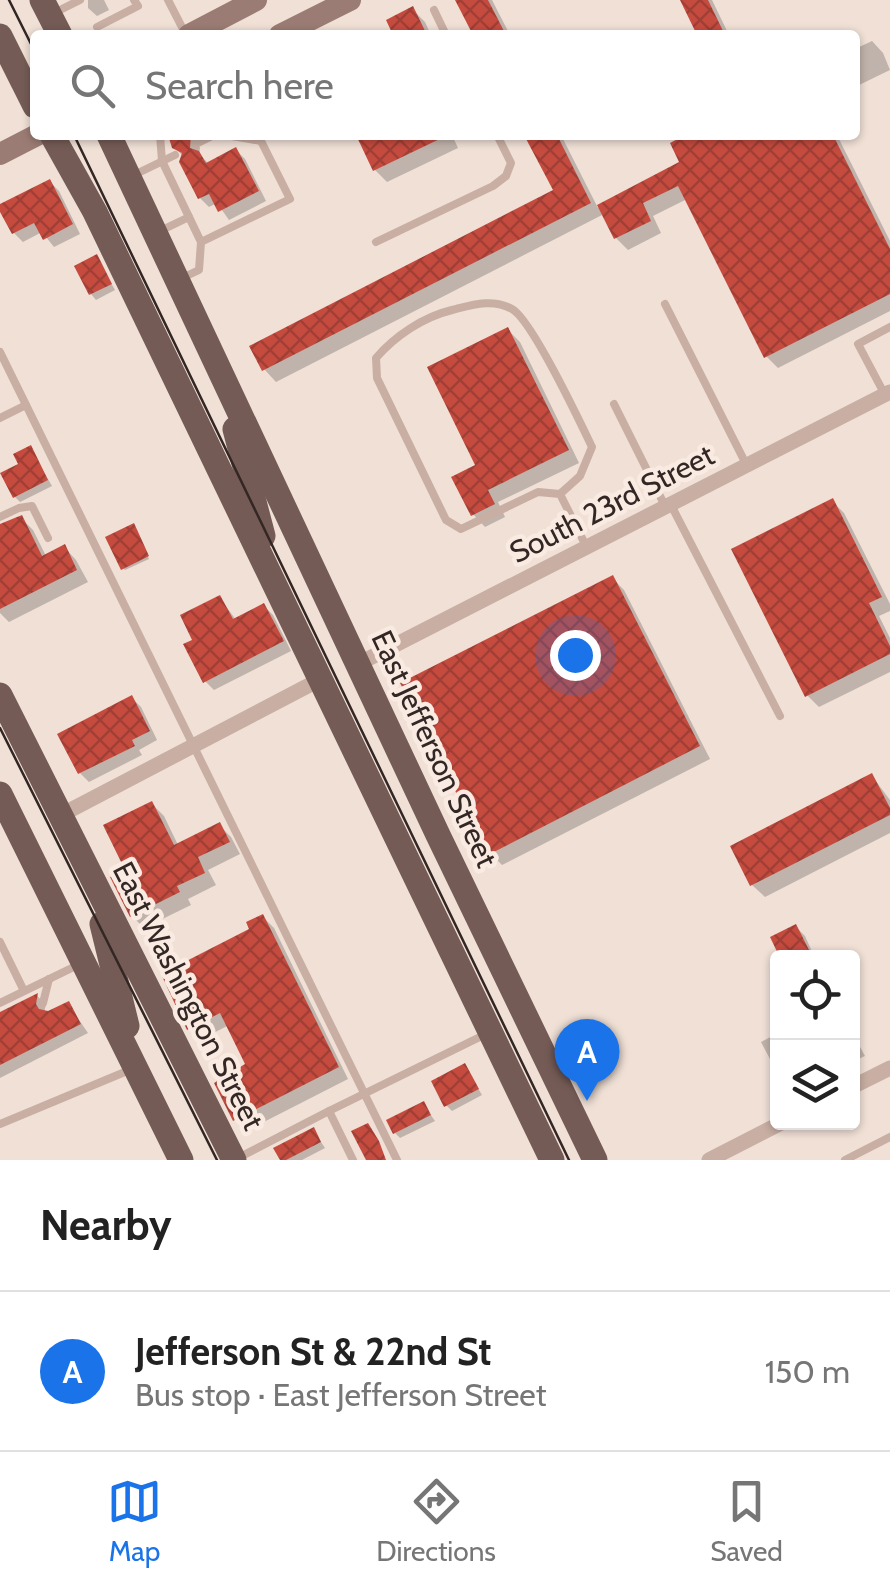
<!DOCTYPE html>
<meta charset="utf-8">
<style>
:root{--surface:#fff;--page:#f2f2f2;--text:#222;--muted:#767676;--line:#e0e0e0;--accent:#1a73e8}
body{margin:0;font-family:Cabin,sans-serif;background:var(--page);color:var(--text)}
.controls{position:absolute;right:30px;bottom:30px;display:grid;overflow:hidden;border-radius:10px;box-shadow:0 2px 8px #0004}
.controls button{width:90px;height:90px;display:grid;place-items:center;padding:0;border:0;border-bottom:2px solid var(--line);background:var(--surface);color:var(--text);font:50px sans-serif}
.you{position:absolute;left:575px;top:655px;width:35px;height:35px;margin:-25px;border:8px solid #fff;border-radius:50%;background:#1a73e8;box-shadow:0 0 0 15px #1a73e833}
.badge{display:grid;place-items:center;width:65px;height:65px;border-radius:50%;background:var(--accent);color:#fff;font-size:32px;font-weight:700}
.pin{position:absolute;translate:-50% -82px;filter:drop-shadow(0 2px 5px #0008)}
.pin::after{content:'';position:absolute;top:52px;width:35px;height:30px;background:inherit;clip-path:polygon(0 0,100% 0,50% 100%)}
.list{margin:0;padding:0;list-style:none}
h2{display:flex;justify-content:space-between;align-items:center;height:130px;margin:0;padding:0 40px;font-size:42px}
h2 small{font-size:32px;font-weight:400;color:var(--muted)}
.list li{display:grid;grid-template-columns:65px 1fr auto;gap:30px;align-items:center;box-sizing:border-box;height:160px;padding:0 40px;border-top:2px solid var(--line)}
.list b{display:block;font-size:38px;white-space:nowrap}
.list p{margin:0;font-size:32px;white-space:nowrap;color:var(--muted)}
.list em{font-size:32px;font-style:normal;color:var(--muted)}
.icon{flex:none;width:55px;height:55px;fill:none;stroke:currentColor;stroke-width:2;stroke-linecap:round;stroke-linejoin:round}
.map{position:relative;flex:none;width:890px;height:1160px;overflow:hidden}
.search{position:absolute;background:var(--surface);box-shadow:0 2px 8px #0004;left:30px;right:30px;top:30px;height:110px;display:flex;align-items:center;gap:25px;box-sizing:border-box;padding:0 35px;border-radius:10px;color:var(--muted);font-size:38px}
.sheet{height:290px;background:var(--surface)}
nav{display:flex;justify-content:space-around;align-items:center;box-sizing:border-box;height:140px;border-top:2px solid var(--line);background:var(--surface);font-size:28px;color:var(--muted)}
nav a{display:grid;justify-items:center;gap:5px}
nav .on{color:var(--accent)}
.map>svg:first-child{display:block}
.shadow{fill:#0003}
.building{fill:url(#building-cross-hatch)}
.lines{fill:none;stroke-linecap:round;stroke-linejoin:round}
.lane{stroke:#c8aea3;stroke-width:8}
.street{stroke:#c8aea3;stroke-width:15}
.secondary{stroke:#9b7c74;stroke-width:22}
.primary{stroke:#755b56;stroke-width:25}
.tram{stroke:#332725;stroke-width:2.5}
.labels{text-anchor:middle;stroke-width:9;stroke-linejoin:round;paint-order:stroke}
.street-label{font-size:30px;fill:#332725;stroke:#f9ebe2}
</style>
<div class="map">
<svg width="890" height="1160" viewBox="0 0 890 1160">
<defs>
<pattern id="building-cross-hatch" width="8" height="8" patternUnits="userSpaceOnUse" patternTransform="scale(2.5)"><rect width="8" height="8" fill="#c64b3f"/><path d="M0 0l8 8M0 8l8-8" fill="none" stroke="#a13e35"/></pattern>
</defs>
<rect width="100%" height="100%" fill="#f0e0d6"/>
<!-- shadow -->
<g class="shadow">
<path d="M88 0H104L109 10 97 16 88 8Z"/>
<path d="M458 0H492L510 35H476Z"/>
<path d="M683 0H712L729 35H700Z"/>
<path d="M412 9 425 22 431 35H396Z"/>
<path d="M872 41 883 53 890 70 855 87V49Z"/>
<path d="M170 135H194L200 148 199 154 209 164 236 150 245 159 266 201 229 220 217 203 209 207 200 198 183 156 174 147Z"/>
<path d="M358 135H452L458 148 387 182 375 170Z"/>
<path d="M527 135H561L598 208 682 162 691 135H837L890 241V311L778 368 766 356 687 199 653 216 661 233 628 250 616 238 604 214 276 382 264 369 556 191Z"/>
<path d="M50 182 59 191 80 234 54 247 42 232 23 242 14 233Z"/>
<path d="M97 258 115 290 96 300 91 294Z"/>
<path d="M508 330 520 342 579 463 498 502 505 517 485 527 473 514 479 466Z"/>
<path d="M30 448 52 486 20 502 15 497 21 465Z"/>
<path d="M832 501 844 513 890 604V611L879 616 890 638V672L819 707 807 695Z"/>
<path d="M21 518 33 530 46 556 64 547 76 560 88 582 9 622 0 613V528Z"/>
<path d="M135 529 149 559 125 570 123 568Z"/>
<path d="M612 578 624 590 710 759 502 865 490 853Z"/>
<path d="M220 598 236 620 264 606 273 615 291 651 214 690 205 681 195 641Z"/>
<path d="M132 698 141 707 157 740 139 750 142 755 89 782 80 773Z"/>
<path d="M872 776 890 800V833L765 897 752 885 733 847Z"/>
<path d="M152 804 164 816 178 845 219 825 231 837 240 854 208 870 216 885 188 899 191 905 144 928 132 916 128 871Z"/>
<path d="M263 917 274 928 348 1079 246 1131 235 1119 249 1065 229 1025 200 1040 189 1029Z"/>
<path d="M796 927 805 936 815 958H783Z"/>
<path d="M37 996 46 1004 44 1013 68 1004 88 1033 0 1078V1015Z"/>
<path d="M852 1032 865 1056 852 1062Z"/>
<path d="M776 1034 778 1035V1074L761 1042Z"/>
<path d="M465 1066 482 1095 452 1111 446 1105Z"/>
<path d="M423 1104 435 1121 400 1138 395 1133Z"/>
<path d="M313 1130 325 1148 302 1160H282Z"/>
</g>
<!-- building -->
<g class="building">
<path d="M455 0H488L506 35H473Z"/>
<path d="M680 0H708L725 35H697Z"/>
<path d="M413 6 427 35H393L386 20Z"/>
<path d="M168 135H191L190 148 199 151 206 163 236 147 259 191 218 212 209 194 198 199 179 162 182 153 172 148Z"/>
<path d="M356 135H448L373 171Z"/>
<path d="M524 135H557L591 203 262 371 249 346 553 190Z"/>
<path d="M685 135H833L890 249V294L764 358 678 186 643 203 651 221 614 239 597 205 679 162 670 143Z"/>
<path d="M50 179 73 224 43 240 34 223 12 234 0 212V204Z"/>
<path d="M97 254 112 284 89 295 74 266Z"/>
<path d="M508 327 569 450 488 490 495 504 471 516 451 477 475 465 427 367Z"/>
<path d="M31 445 48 480 13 498 0 473 18 464 13 454Z"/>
<path d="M833 498 882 597 869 603 890 646V654L805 697 731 549Z"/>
<path d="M22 515 42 556 65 544 77 570 0 609V524Z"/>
<path d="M134 523 149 556 121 570 105 537Z"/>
<path d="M613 575 700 746 488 855 400 683Z"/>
<path d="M220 595 233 619 264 603 284 641 203 683 183 644 192 640 180 615Z"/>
<path d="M132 695 150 731 132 740 135 746 78 774 57 734Z"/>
<path d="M872 773 890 808V815L750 886 730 846Z"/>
<path d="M152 801 174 845 220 822 230 842 198 857 205 873 177 886 180 892 130 917 110 877 125 870 103 825Z"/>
<path d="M263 914 339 1067 233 1121 214 1083 245 1064 220 1013 187 1030 161 974 249 929 246 922Z"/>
<path d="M796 924 813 958H780L770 937Z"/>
<path d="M38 993 36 1004 39 1009 48 1011 69 1001 81 1024 0 1065V1012Z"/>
<path d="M465 1063 479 1089 444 1107 431 1081Z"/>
<path d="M424 1101 431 1115 393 1134 386 1120Z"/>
<path d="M368 1123 379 1141 386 1160H366L351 1131Z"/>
<path d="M314 1127 321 1142 286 1160H280L273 1148Z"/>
</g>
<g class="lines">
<!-- lane -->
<g class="lane">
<path d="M168 0 186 35"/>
<path d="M434 10 446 35"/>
<path d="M54 13 80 0"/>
<path d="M97 27 138 6 134 0"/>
<path d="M160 135 162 161 189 217"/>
<path d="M196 144 214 135"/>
<path d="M134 175 175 155"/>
<path d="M160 231 189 217 201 242"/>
<path d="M376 242 493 186 506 176 511 163 497 135"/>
<path d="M182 278 199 270 201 242 290 199 261 141 226 135"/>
<path d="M665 304 747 466"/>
<path d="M0 352 397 1160"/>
<path d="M885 395 858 344 890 327"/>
<path d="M614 404 666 508"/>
<path d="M0 418 26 405"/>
<path d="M560 494 580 476 592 447C580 422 532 320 512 309 492 298 472 305 452 310 423 317 395 336 376 358L377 378 446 520 461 529 538 492 560 494 587 548"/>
<path d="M671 505 780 716"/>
<path d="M0 517 19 508 32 506 48 538"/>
<path d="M0 942 24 991"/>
<path d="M0 1003 80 964"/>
<path d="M43 1003 49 979"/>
<path d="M329 1111 486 1034"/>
<path d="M0 1124 132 1069"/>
<path d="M238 1158 329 1111 353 1160"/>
<path d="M845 1160 890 1137"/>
</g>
<!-- street -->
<g class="street">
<path d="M358 664 890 392"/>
<path d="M61 815 319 680"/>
<path d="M852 1087 890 1068"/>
<path d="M709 1160 783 1122"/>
</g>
<!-- secondary -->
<g class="secondary">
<path d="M189 35 256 0"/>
<path d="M280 35 350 0"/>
<path d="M0 154 37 135"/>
</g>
<!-- primary -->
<g class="primary">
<path d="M42 0 60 35"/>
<path d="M0 36 35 106"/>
<path d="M52 135 95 212 552 1160"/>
<path d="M109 135 438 835 595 1160"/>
<path d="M235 429 263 536"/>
<path d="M0 695 234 1160"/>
<path d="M0 794 181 1160"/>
<path d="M102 924 127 1026"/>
</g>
<!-- tram -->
<g class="tram">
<path d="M9 0 35 52"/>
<path d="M74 135 569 1160"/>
<path d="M0 728 217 1160"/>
</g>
</g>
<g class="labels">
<!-- street labels -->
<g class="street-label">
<text transform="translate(612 504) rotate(-27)" y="10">South 23rd Street</text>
<text transform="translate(434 749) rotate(65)" y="10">East Jefferson Street</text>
<text transform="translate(188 996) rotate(63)" y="10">East Washington Street</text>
</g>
</g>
</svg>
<div class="controls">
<button><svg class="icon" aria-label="locate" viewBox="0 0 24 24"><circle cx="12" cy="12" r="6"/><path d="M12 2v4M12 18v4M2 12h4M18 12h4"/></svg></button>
<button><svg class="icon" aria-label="layers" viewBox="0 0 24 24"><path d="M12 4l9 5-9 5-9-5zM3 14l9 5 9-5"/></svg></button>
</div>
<div class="you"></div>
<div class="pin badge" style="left:587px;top:1101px">A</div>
<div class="search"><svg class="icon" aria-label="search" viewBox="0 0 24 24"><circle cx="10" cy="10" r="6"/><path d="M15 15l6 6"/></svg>Search here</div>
</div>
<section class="sheet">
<h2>Nearby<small></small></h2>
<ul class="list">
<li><span class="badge">A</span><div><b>Jefferson St &amp; 22nd St</b><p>Bus stop · East Jefferson Street</p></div><em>150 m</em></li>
</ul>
</section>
<nav>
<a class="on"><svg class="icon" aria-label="map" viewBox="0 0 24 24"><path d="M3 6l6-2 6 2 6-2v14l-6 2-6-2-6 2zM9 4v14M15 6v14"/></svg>Map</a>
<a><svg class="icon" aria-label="directions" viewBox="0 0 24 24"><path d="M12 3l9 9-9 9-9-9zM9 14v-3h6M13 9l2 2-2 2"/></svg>Directions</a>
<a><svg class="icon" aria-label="saved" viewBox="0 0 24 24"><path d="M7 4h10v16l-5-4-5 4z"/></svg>Saved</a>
</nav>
